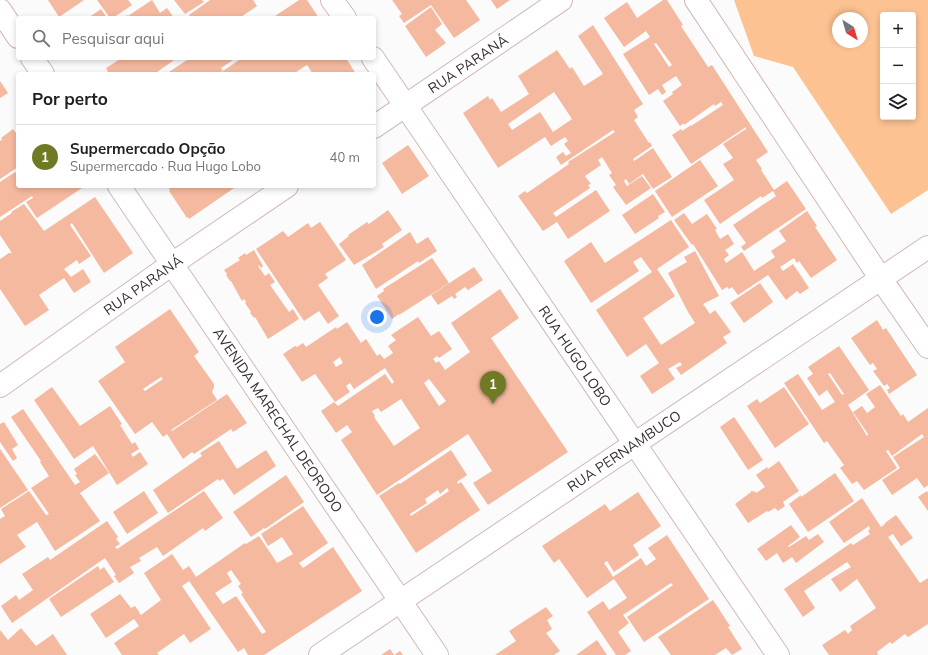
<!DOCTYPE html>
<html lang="pt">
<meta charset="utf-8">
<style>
:root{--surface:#fff;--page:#f2f2f2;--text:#202124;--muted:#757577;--line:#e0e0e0;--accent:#707a24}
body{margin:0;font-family:Mulish,sans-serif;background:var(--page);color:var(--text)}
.controls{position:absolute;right:12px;top:12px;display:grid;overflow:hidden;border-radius:4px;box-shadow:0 2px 6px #0003}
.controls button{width:36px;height:36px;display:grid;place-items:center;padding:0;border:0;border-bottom:1px solid var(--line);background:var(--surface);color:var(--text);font:20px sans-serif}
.compass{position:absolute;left:832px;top:12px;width:36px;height:36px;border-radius:50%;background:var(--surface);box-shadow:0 2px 6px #0003;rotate:143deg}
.you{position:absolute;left:377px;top:317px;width:14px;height:14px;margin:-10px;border:3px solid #fff;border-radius:50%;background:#1a73e8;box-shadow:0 0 0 6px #1a73e833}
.badge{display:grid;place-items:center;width:26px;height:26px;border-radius:50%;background:var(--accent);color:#fff;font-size:13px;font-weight:700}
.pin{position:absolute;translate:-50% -33px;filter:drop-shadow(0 1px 2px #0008)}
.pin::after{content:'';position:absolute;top:21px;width:14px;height:12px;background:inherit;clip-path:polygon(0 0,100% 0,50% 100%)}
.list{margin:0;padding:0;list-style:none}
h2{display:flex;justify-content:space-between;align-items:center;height:52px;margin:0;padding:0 16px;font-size:17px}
h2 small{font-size:13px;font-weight:400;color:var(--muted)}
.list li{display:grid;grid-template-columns:26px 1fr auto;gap:12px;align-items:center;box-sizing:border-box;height:64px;padding:0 16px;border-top:1px solid var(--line)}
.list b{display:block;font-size:15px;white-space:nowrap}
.list p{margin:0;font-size:13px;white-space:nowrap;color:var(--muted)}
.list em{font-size:13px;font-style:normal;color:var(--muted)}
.icon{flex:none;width:22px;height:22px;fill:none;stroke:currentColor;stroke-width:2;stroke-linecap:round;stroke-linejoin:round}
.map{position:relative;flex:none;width:928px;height:655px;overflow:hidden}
.search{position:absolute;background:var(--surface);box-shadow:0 2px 6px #0003;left:16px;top:16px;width:360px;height:44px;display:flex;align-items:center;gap:10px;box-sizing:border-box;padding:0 14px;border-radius:4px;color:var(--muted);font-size:15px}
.panel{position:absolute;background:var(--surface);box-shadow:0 2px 6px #0003;left:16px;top:72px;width:360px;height:116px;border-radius:4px}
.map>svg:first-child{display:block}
.green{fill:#fcc292;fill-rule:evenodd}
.building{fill:#f5b9a0;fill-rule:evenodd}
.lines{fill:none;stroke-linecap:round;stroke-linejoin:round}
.minor-casing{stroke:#d2b9b6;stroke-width:24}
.minor{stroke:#fff;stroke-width:22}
.labels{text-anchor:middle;stroke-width:4;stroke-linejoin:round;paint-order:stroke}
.street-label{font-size:14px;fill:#372d2c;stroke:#fff}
</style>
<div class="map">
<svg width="928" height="655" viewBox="0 0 928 655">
<rect width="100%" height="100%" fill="#fbfbfb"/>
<!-- green -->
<path class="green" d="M734 0H928V190L891 214 793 67 754 56ZM883 15H913V117H883ZM838 18H862V42H838Z"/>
<!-- building -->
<g class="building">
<path d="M48 0H84L59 17Z"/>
<path d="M97 0H128L132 5 113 18H110Z"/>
<path d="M152 0 160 13 167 8 174 18H123L127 15 128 16Z"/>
<path d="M174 0H202L204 2 185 14Z"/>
<path d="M210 0H253L257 6 241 17 242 18H191L189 15Z"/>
<path d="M299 0H307L319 18H272Z"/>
<path d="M392 0H466L480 20 454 38 431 5 404 23 399 16 402 14Z"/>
<path d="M491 0H510L497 9Z"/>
<path d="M663 0H667L683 25 681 26 708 67 712 65 768 152 756 160 762 169 761 170 774 190 787 181 806 209 744 251 741 247 746 243 733 225 776 196 773 191 762 198 761 196 720 224 704 200 734 180 723 164 733 158 723 144 746 129V127L691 164 672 135 681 129 682 131 691 125V126L723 105 721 102 715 106 714 104 684 125V123L680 126 663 101 673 94 672 92 682 85 676 76 662 85 666 92 662 95 658 89 649 95 623 54 650 37 646 31 624 47 604 18 627 2 637 18ZM656 43 672 65 669 67 654 44Z"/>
<path d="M431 7 442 24 435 30 446 43 426 57 405 26Z"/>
<path d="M101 9 107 18H88Z"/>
<path d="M593 25 643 104 634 110 638 117 634 120 649 143 650 142 652 146 633 159 634 161 653 148 672 177 653 189 643 174 629 184 626 179 624 181 627 186 642 176 651 188 626 205 613 187 616 185 609 175 612 173 602 157 598 160 601 165 585 176 591 184 588 185 590 188 553 213 556 217 596 190 610 211 568 239 557 222 543 231 518 196 525 191 527 193 569 164 568 162 615 132 613 130 561 165 556 157 563 152 566 156 571 153 564 144 568 141 565 137 551 146 545 137 498 168 463 113 488 96 490 100 492 98 501 112 529 94 518 76 557 50 570 69 572 67 584 86 603 74 578 36ZM554 92 572 119 553 132 540 112 512 130 508 124Z"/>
<path d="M122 58 125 60 127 58H177L157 72 158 73 157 74H109L106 68Z"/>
<path d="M190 58H236L221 68 223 71 242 58H346L356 74H313L307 65 293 74H224L222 71 218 74H166Z"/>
<path d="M0 81 8 93 0 98Z"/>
<path d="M13 129 18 136V167L0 179V141L2 140 1 138Z"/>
<path d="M408 145 429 176 402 194 382 163Z"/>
<path d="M700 160 718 186 672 217 655 191Z"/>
<path d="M15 172 18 176V186H85L37 218 26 202 33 198 32 196 0 217V182Z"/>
<path d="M173 186H237L189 219 188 217 187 218 169 191H170L169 188Z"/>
<path d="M653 194 665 212 658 216 659 218 635 234 622 215Z"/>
<path d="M95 197 133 253 104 273 72 223 70 225 91 256 79 264 77 260 64 269 71 277 83 269 91 282 74 293 64 278 39 295 49 310 25 326 0 289V259L9 253H12L0 235V221L12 213 11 212 24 204 44 231Z"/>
<path d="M388 210 402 230 382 244 384 247 354 265 339 244 349 236 348 235 367 222 369 224Z"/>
<path d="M807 211 817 226 815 227 837 260 811 278 799 261 797 263 794 258 780 267 783 271 793 264 809 288 800 294 797 291 786 300 768 275 738 295 732 287 729 289 727 287 722 290 693 244 692 245 674 220 684 213 692 224 707 214 717 229 715 230 720 239 728 234 734 244 725 250 729 255 724 259 726 263 742 252 754 271 775 257 771 251 786 241 779 231Z"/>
<path d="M671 220 689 247 657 269 675 296 643 318 661 345 695 323 688 312 668 273 687 262 684 257 695 251 719 296 703 304 710 314 715 310 731 332 723 337 727 343 681 375 676 368 682 365 680 362 668 369 675 379 652 394 640 376 659 363 646 344 627 357 596 310 652 272 641 257 633 262 639 271 591 303 564 261 591 242 605 263Z"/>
<path d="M320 222 346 260 325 274 328 278 318 285 339 316 328 324 319 311 304 321 256 249 283 231 288 237 308 223 311 228Z"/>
<path d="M410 232 417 244 428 237 437 251 419 263 418 261 376 289 362 265Z"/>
<path d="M254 250 263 266 261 268 259 265 258 266 265 276 269 273 275 282 270 285 289 312 293 309 299 319 268 339 255 317 254 318 250 313 251 312 245 303 246 302 244 299 242 301 231 281H230L226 275 227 274 224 270 240 260 238 258 245 253 246 255Z"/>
<path d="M432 258 449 283 399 315V314L392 319 377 296 384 291 383 289Z"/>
<path d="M474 267 483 280 468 290 465 287 455 294 457 297 454 299 452 296 438 305 431 295Z"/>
<path d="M760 283 773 302 744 323 730 303Z"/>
<path d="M500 289 519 318 491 338 568 452 488 505 473 483 492 471 468 434 377 495 341 440 352 432 347 425 336 433 321 411 334 402 338 406 385 374 392 384 394 382 385 368 354 389 350 383 346 386 350 392 335 402 315 374 302 382 283 354 295 346 297 347 303 343 306 347 336 327 337 329 347 322 361 343 366 339 377 356 380 354 384 359 393 353 388 346 396 340 391 335 418 317 431 336 439 331 452 349 439 358 437 356 433 359 436 363 439 361 445 370 470 352 451 323ZM340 357 343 363 336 367 333 362ZM429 379 446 401 439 406 424 383ZM401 399 420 428 394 446 374 417 375 416 372 411 378 408 381 412Z"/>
<path d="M170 309 199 352 194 356 214 384V387L212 392 217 400 171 430 172 431 227 394 247 423 233 432 231 429 194 454 192 452 183 459 167 434 163 437 152 422 135 434 98 381 125 362 115 347ZM161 377 163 379 145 391 143 389Z"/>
<path d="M877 320 883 330 886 328 917 375 889 394 887 390 890 388 887 384 884 386 873 371 877 369 873 363 870 365 851 338Z"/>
<path d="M839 346 869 390 848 405 867 436 868 434 853 412 862 406 867 413 875 407 866 394 880 385 901 416 903 414 908 422 928 408V485L924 488 917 478 892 495 882 480 900 468 893 457 924 437 922 434 892 456 888 450 886 451 897 468 864 490 857 481 852 484 840 468 844 465 827 441 824 443 784 383 798 374 822 410 835 402 827 390 819 396 807 378 813 374 808 367ZM830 373 844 394 842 395 828 374Z"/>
<path d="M52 387 80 426 110 406 122 424 120 425 132 444 135 442 139 449 131 454 133 457 140 452 148 464 117 485 93 446 74 459 34 400Z"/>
<path d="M784 387 809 424 775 448 747 406 757 399 760 403Z"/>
<path d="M23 409 75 485 80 482 75 475 77 474 74 469 95 454 109 473 80 493 100 521 55 551 37 522 17 535 26 547 0 564V519L5 516 1 509 29 491 46 515 49 514 31 488 49 476 40 462 41 461 11 417Z"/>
<path d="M734 417 763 460 748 470 720 427Z"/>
<path d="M4 422 18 445 12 449 17 458 13 461 0 442V424Z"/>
<path d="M219 441 237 469 266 450 276 466 234 495 223 479 219 481 218 479 168 513 153 490 202 456 200 453Z"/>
<path d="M0 449 28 490 0 508Z"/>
<path d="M451 450 467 475 457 482 458 484 461 482 480 510 416 553 379 496 399 483 400 484ZM447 488 449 491 411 516 410 514 427 503 425 499 438 490 440 494Z"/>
<path d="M779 461 799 491 783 502 785 506 778 511 775 508 768 512 767 511 748 523 735 504 751 492 752 490 753 492 755 491 756 493 765 487 756 475 767 467 768 469Z"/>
<path d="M835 473 854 501 808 532 789 504 801 495V497Z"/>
<path d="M286 475 304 502 265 529 264 528 251 537 233 512Z"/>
<path d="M144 491 158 513 127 534 113 512Z"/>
<path d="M204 491 223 518 205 531 203 528 163 556 157 547 139 558 141 561 130 567 134 573 119 583 114 576 116 575 105 558 12 623 1 606 16 595 19 600 33 590 22 574 48 557 50 560 107 521 118 537 116 539 120 544 115 547 117 549Z"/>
<path d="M927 491 928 493V511L918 497Z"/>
<path d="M638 492 661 526 633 545 639 555 614 572 607 561 604 563 610 572 613 577 641 558 646 566 656 559 648 548 667 535 709 599 644 642 627 617 673 585 671 583 623 615 629 623 618 632 631 651 625 655H616L587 612 603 601 609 610 627 598 614 579 587 598 559 559 554 563 542 546 605 504 610 511Z"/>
<path d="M862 498 881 527 885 524V523L896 515 913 538 901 546 893 534 888 537 920 583 928 578V624L908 637 905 634 892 644 890 642 877 652 878 654 877 655H829L822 645 845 630 848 634 852 630 850 626 876 608 857 579 840 592 831 579 851 567 847 562 804 591 815 608 803 617 784 589 851 543 853 545 870 534 868 531 870 529 869 526 844 543 829 522Z"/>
<path d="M303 506 328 543 299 563 303 568 333 547 362 591 264 655H248L244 648 238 652 189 581 182 586 211 629 190 643 184 634 157 653 159 655H122L114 643 139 626 134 619 106 638 90 614 120 594 131 608 135 606 141 615 161 600 144 573 172 554 183 570 189 566 196 577 245 543 246 544 259 536 277 563 293 554 282 537 268 546 261 534ZM231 570 241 584 238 586 243 593 241 594 266 632 262 634 236 596 223 604 215 593 232 582 227 573Z"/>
<path d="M791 525 800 537 788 546 789 547 806 536 809 540 818 534 824 542 796 563 792 557 783 563 777 553 766 561 757 549Z"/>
<path d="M98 566 100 570 104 567 114 582 61 617 49 599Z"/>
<path d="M713 600 730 626 728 627 742 649 732 655 726 648 715 655H671L658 637Z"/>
<path d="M546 607 553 616 547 620 552 629 546 633 560 651 554 655H495L516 641 509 631Z"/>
<path d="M21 628 36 646 53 634 67 655H0V630L8 640Z"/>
<path d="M597 640 607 655H576Z"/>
<path d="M390 649 394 655 400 651 403 655H381Z"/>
</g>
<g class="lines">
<!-- minor casing -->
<g class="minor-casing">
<g id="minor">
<path d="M332 0 345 18"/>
<path d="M696 0 881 279 928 347"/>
<path d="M0 10 18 37"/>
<path d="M32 58 43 74"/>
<path d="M373 58 778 655"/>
<path d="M374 127 561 0"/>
<path d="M119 186 437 655"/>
<path d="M0 386 172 264 287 186"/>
<path d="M320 655 928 247"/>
</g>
</g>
<!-- minor -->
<use href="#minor" class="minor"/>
</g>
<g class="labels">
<!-- street labels -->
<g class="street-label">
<text transform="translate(468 64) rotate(-34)" y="5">RUA PARANÁ</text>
<text transform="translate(143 285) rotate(-35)" y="5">RUA PARANÁ</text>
<text transform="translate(575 356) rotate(56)" y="5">RUA HUGO LOBO</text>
<text transform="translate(278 420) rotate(56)" y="5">AVENIDA MARECHAL DEORODO</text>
<text transform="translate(624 451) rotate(-34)" y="5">RUA PERNAMBUCO</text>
</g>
</g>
</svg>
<div class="controls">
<button>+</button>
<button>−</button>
<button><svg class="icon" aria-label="layers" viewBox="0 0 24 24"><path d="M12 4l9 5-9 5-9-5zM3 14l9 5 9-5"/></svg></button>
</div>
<svg class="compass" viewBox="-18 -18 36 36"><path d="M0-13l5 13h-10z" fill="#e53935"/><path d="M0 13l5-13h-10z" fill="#757577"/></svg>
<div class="you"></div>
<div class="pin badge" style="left:493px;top:404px">1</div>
<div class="search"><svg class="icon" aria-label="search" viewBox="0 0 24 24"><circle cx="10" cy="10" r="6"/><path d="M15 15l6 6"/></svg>Pesquisar aqui</div>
<section class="panel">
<h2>Por perto<small></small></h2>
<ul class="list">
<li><span class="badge">1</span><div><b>Supermercado Opção</b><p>Supermercado · Rua Hugo Lobo</p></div><em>40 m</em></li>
</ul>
</section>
</div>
